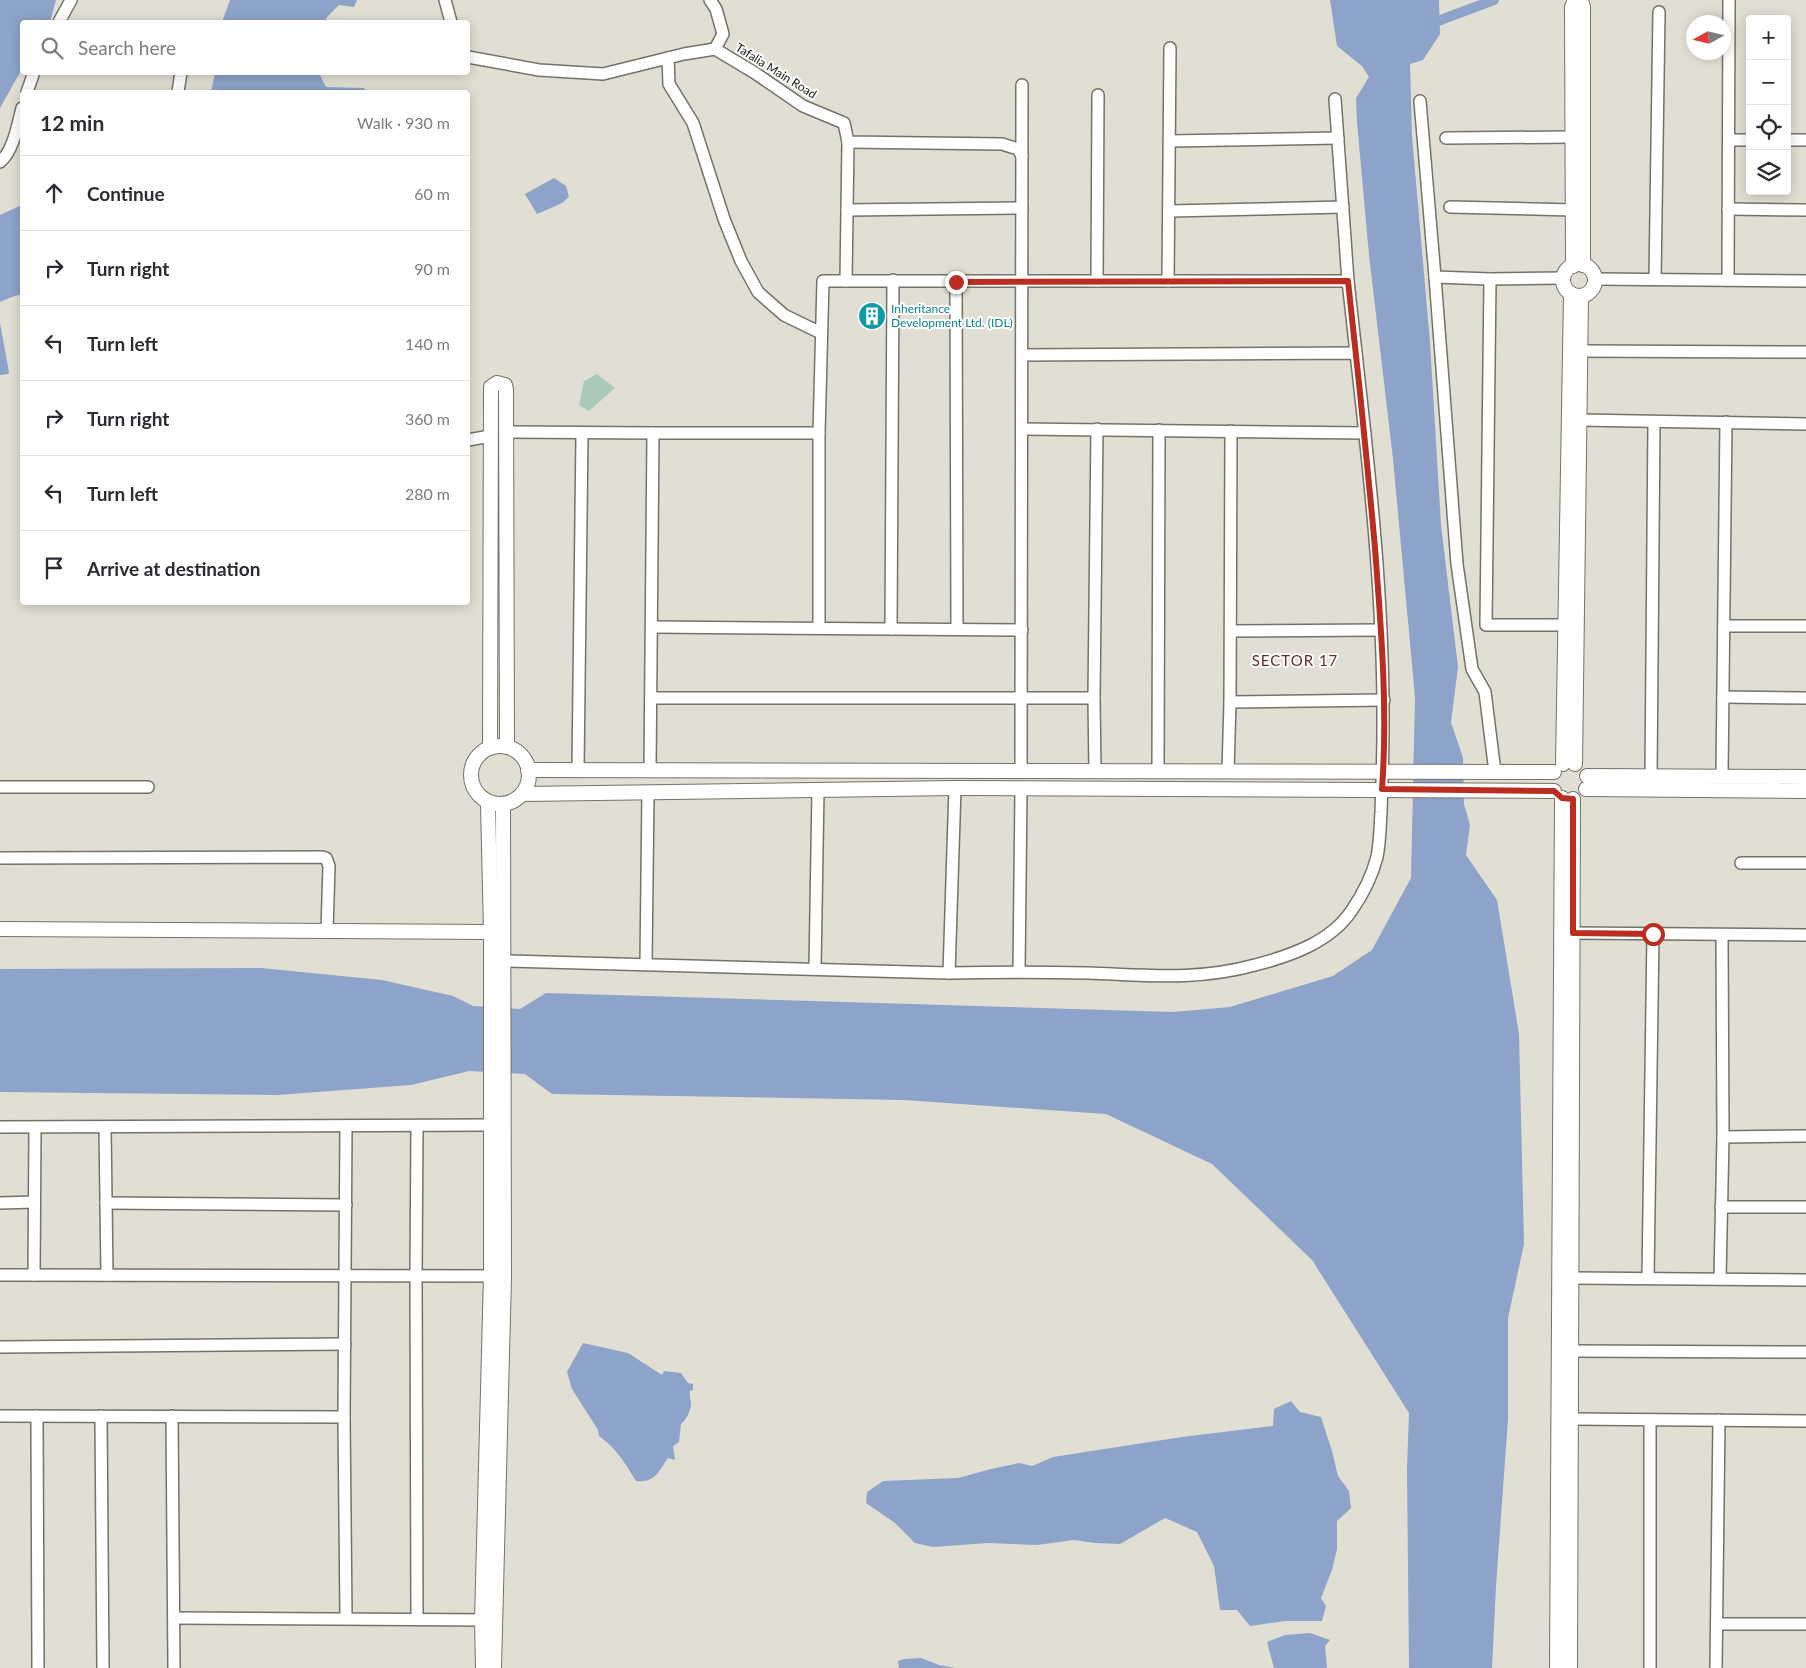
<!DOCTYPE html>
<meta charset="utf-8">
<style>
:root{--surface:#fff;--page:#f7f7f7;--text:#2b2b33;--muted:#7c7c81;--line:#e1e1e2}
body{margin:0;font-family:Lato,sans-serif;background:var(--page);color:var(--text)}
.controls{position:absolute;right:15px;top:15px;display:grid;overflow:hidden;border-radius:5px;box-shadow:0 2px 12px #0003}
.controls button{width:45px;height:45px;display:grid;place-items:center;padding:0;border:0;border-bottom:1px solid var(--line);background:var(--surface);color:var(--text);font:25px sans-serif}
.compass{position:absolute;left:1686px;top:15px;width:45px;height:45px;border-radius:50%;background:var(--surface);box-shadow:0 2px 12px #0003;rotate:262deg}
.stop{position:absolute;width:15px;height:15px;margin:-11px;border:4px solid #ba2d1f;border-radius:50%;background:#fff}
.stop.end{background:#ba2d1f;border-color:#fff;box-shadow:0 1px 5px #0008}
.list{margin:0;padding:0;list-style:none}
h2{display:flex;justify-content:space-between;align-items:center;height:65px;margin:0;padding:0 20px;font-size:21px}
h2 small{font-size:16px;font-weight:400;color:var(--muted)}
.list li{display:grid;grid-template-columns:32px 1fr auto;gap:15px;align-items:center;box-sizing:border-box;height:75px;padding:0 20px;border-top:1px solid var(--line)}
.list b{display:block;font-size:19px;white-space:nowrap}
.list em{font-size:16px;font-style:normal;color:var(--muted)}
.icon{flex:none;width:28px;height:28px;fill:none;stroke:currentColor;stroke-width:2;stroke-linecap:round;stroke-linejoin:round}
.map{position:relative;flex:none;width:1806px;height:1668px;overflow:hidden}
.search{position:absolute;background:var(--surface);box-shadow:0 2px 12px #0003;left:20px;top:20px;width:450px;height:55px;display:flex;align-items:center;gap:12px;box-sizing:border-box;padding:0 18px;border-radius:5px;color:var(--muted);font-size:19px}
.panel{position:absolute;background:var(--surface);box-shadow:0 2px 12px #0003;left:20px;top:90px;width:450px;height:515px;border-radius:5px}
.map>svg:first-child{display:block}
.green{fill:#abc9b7}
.water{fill:#8ea3ca}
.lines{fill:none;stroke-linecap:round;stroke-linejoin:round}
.canal{stroke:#8ea3ca;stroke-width:10}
.minor-casing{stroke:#757268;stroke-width:14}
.tertiary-casing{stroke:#757268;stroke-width:16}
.minor{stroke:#fff;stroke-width:11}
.tertiary{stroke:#fff;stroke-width:14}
.route{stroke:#ba2d1f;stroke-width:6}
.labels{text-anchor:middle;stroke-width:4;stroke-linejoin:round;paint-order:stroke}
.street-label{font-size:12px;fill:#161511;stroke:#fff}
.culture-label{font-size:12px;fill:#0d838f;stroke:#fff;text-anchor:start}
.quarter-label{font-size:15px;letter-spacing:1px;fill:#6c281f;stroke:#fff}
</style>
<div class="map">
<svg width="1806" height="1668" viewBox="0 0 1806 1668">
<rect width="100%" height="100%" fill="#e1ded3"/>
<!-- green -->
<path class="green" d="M597 374 615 388 589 411 579 405 584 381Z"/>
<!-- water -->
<g class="water">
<path d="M0 0H56L50 22H22V69L0 108Z"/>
<path d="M230 0H357L354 7 339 5 327 17 325 22H222Z"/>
<path d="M1330 0H1439L1440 34 1423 60 1410 64 1412 136 1430 342 1441 525 1458 667 1451 722 1463 758 1464 804 1470 825 1466 855 1497 900 1519 1034 1524 1244 1508 1318V1419L1496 1586 1492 1668H1409L1407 1469 1409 1413 1312 1260 1212 1164 1106 1114 904 1100 552 1094 525 1074 469 1071 411 1085 277 1095 0 1092V969L261 968 382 980 453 996 473 1006 520 1009 546 993 1173 1012 1230 1007 1333 976 1372 950 1411 878 1415 697 1393 459 1369 255 1357 122 1356 98 1369 77 1362 66 1337 46Z"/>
<path d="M215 73H319L326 87 364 88 367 92H211Z"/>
<path d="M554 178 566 186 569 197 562 203 537 214 525 194Z"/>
<path d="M22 205V294L12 297 0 302V215Z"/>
<path d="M0 323 9 372 8 374 0 375Z"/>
<path d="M583 1343 628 1353 662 1375 664 1371 681 1373 688 1383 693 1384V1390L690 1391C689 1397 691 1399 691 1404 691 1411 686 1420 681 1424L679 1442 673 1446 675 1460 668 1458C658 1472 655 1483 636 1481 625 1463 616 1448 599 1436L598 1430 572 1389 567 1372Z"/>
<path d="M1291 1401 1300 1412 1321 1417 1332 1451 1338 1476 1349 1491 1351 1508 1337 1521V1549L1332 1570 1321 1598 1326 1606 1322 1621H1285L1250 1626 1237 1610H1220L1214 1566 1197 1532 1165 1518 1120 1544 1095 1543 1074 1540 1037 1545 988 1543 933 1547 915 1543 895 1523 866 1503 867 1492 883 1481 958 1478 991 1469 1019 1463 1032 1466 1053 1457 1182 1437 1273 1426 1274 1409Z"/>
<path d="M1310 1633 1330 1640 1325 1646 1327 1668H1274L1267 1642 1285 1635Z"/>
<path d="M921 1658 939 1665 955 1668H899L898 1661 904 1659Z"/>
</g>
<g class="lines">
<!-- canal -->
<path class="canal" d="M1427 25 1494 0"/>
<!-- minor casing -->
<g class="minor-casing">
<g id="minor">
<path d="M445 0 451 22"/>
<path d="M710 0 716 9 723 34 715 49"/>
<path d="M59 22 71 0"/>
<path d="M468 57 539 70 603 74 684 54 715 49 755 73 803 106 844 123 848 142 1002 144 1018 149 1022 156"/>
<path d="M668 58 669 84 693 123 724 219 741 261 758 292 784 315 821 333"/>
<path d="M27 92 34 72"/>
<path d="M178 92 181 72"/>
<path d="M1335 99 1348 281 1356 353"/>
<path d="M1420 101 1435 277 1490 279 1563 278"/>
<path d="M1446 138 1572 137"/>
<path d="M1729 140H1750"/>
<path d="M1787 140H1806"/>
<path d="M1170 141 1338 138"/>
<path d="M0 162C13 152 18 124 22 108"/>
<path d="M1450 207 1573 210"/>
<path d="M1728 209 1806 210"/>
<path d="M847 210 1022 208"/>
<path d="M1169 211 1343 207"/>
<path d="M1435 277 1457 564 1472 669 1485 692 1495 772"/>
<path d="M1490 279 1486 625H1565"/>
<path d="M1594 279 1806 281"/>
<path d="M1655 279 1659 12"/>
<path d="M1728 280 1729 0"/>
<path d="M846 281 848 142"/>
<path d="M956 281 957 629"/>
<path d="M1097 281 1098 95"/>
<path d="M1168 281 1170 48"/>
<path d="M1580 351 1806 352"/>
<path d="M1579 420 1806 424"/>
<path d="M1022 429 1365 433"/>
<path d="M506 432 653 433"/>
<path d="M468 440 490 436"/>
<path d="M1724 626H1806"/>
<path d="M652 627 1022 630"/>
<path d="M819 628V433L823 281H1348"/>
<path d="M891 629 893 280"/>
<path d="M1231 631 1381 630"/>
<path d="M1723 697 1806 698"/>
<path d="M651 698H1094"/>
<path d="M1230 702 1384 700"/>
<path d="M578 770 582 433"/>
<path d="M650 770 653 433H819"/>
<path d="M1021 771 1022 85"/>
<path d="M1158 771 1159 430"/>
<path d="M1095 772 1094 698 1097 429"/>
<path d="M1228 772 1230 702 1231 431"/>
<path d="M1722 776 1726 422"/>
<path d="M1651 777 1654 422"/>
<path d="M0 787H148"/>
<path d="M0 858 322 857 326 858 329 866 327 931"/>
<path d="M1741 863H1806"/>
<path d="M1573 933 1806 935"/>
<path d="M504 961 949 973C996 972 1041 972 1088 973 1147 975 1197 981 1255 965 1290 956 1331 942 1352 910 1363 894 1372 876 1377 857 1380 842 1380 827 1381 812 1382 784 1383 756 1383 728 1384 603 1370 477 1356 353L1022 355"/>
<path d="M646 964 648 792"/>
<path d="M815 969 818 790"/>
<path d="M1019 971 1021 790"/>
<path d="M949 973 955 788"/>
<path d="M417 1126 416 1275 417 1618"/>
<path d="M0 1127 491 1125"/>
<path d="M105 1127 107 1275"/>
<path d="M1723 1137 1806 1136"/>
<path d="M0 1203 34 1202"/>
<path d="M106 1203 346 1205"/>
<path d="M1721 1207H1806"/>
<path d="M0 1275 498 1276"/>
<path d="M34 1275 35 1127"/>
<path d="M1572 1278 1806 1280"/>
<path d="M1648 1278 1653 934"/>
<path d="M1720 1279 1723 1137 1722 935"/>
<path d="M0 1347 345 1344"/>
<path d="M1571 1351 1806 1352"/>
<path d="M0 1416 344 1417"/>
<path d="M37 1416 38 1668"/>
<path d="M101 1416 103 1668"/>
<path d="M172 1416 174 1668"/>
<path d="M1571 1419 1806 1421"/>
<path d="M174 1618 490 1620"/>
<path d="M346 1618 344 1417 346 1126"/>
<path d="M1717 1624H1806"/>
<path d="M1650 1668V1420"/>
<path d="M1716 1668 1719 1420"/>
</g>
</g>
<!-- tertiary casing -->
<g class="tertiary-casing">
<g id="tertiary">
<circle cx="1579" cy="280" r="16"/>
<path d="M1573 266 1572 7 1575 0H1581L1583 7V265"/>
<circle cx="500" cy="775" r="29"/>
<path d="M490 748 491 387 497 383 505 385 506 390 507 747"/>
<path d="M1563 764 1571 294"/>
<path d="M1575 764 1581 296"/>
<path d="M528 770 1554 772"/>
<path d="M1587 776 1806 777"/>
<path d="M1586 789 1806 791"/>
<path d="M522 794 955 788 1554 791"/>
<path d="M0 929 491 932"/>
<path d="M483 1668 482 1620 491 1275V932L488 803"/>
<path d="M494 1668 504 1276 503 805"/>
<path d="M1557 1668 1562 798"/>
<path d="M1570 1668 1573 799"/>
</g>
</g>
<!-- minor -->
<use href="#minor" class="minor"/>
<!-- tertiary -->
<use href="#tertiary" class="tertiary"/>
</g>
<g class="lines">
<!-- route -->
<path class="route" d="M956 282 1348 281C1358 370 1367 459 1375 548 1381 628 1388 709 1382 789L1554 791 1562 798 1573 799V933L1653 934"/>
</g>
<!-- icons -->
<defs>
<g id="building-disc" transform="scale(1.4375)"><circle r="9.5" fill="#0f9aa8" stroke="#fff"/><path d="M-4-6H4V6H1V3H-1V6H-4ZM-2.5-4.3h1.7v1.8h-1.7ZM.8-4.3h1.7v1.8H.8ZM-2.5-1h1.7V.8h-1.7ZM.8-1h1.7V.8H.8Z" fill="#fff"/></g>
</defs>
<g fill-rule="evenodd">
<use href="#building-disc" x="872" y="316"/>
</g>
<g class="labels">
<!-- street labels -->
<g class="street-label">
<text transform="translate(776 71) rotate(32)" y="4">Tafalia Main Road</text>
</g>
<!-- culture labels -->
<g class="culture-label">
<text x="891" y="313">Inheritance<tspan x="891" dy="14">Development Ltd. (IDL)</tspan></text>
</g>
<!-- quarter labels -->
<g class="quarter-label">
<text x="1295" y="666">SECTOR 17</text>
</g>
</g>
</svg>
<div class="controls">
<button>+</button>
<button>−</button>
<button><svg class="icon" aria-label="locate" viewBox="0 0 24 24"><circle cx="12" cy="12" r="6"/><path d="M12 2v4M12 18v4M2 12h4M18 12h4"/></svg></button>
<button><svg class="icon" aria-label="layers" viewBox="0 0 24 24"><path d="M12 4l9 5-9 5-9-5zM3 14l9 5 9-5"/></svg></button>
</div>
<svg class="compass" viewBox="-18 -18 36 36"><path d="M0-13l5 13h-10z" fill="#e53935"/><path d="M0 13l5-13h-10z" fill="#7c7c81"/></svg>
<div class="stop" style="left:1653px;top:934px"></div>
<div class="stop end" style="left:956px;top:282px"></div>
<div class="search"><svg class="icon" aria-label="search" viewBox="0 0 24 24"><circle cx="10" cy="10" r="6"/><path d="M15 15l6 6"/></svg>Search here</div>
<section class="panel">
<h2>12 min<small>Walk · 930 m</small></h2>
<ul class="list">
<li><svg class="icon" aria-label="ahead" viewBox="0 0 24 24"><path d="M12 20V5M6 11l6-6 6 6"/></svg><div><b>Continue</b></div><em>60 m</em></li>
<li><svg class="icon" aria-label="right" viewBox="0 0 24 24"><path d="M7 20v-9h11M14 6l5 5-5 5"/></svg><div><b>Turn right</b></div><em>90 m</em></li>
<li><svg class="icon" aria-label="left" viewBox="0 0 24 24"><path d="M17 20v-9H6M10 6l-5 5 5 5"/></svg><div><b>Turn left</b></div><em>140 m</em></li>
<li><svg class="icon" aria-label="right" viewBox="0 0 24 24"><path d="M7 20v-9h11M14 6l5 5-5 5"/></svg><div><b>Turn right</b></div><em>360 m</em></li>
<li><svg class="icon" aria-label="left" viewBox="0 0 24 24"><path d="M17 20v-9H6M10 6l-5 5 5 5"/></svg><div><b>Turn left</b></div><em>280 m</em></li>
<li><svg class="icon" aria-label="arrive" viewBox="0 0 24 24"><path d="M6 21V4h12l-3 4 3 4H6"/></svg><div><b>Arrive at destination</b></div></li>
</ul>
</section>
</div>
